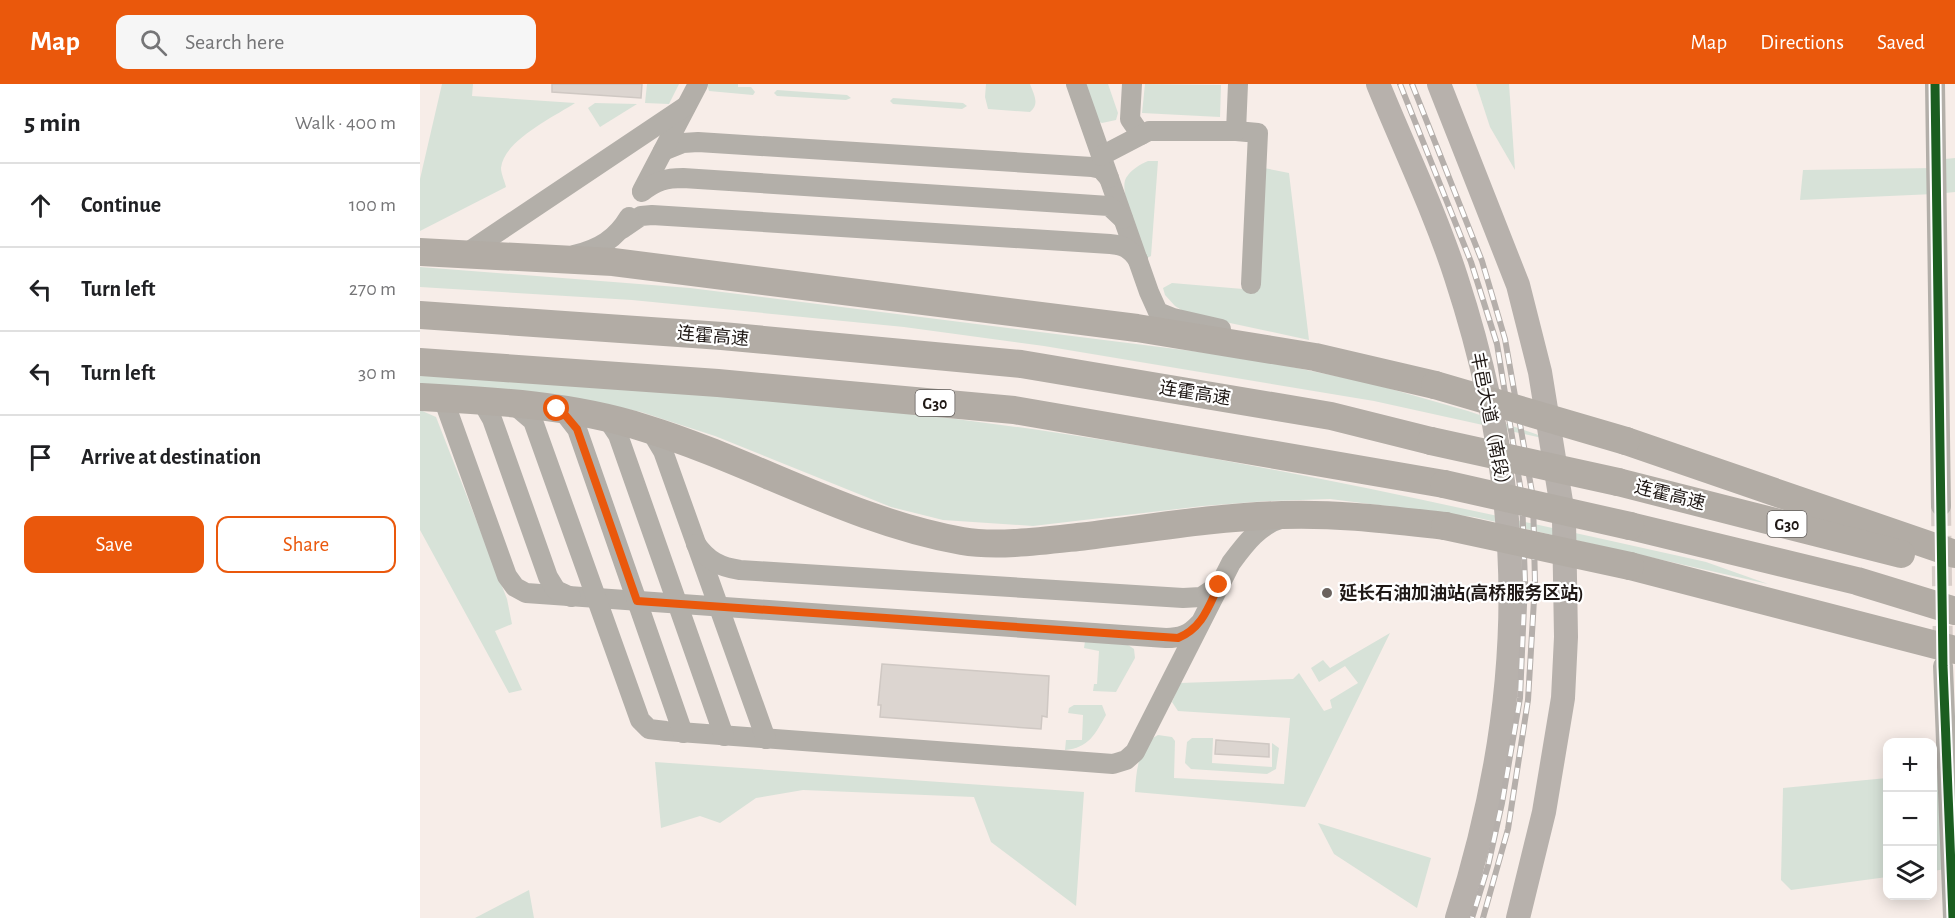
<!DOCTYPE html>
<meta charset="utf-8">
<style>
:root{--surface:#fff;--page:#f6f6f6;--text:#202124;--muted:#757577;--line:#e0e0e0;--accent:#ea580c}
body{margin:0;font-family:"Alegreya Sans","Noto Sans SC",sans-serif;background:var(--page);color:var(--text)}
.controls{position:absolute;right:18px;bottom:18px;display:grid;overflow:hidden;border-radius:12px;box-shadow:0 3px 15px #0003}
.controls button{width:54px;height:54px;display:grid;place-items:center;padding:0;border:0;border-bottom:2px solid var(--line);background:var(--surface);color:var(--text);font:30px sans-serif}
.stop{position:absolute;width:18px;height:18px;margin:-14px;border:4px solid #ea580c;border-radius:50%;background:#fff}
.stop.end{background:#ea580c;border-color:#fff;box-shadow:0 2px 6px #0008}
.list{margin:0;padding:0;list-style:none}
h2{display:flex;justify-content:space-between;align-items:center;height:78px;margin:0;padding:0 24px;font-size:26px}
h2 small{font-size:20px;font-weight:400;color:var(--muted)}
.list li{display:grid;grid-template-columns:39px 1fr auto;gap:18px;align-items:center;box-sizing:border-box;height:84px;padding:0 24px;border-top:2px solid var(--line)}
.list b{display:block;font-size:22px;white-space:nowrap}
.list em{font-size:20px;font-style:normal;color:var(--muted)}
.actions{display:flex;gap:12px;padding:18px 24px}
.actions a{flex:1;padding:14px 0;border:2px solid var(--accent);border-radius:12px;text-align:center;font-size:21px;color:var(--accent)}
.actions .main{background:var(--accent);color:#fff}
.icon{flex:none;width:33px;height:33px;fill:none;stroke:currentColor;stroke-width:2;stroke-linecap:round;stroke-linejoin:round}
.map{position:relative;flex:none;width:1535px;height:834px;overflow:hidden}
header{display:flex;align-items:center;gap:36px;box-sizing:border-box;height:84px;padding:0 30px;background:var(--accent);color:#fff}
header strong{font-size:28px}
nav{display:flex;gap:33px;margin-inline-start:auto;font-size:21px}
.search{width:420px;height:54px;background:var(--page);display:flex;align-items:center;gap:15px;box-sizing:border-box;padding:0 21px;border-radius:12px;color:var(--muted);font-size:22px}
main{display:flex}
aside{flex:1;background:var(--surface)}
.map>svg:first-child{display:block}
.green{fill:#d7e2d8}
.building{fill:#dcd5d0;stroke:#cfc8c3;stroke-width:1.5}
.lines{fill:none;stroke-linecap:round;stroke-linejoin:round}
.minor-tunnel{stroke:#d7cdc8;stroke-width:20;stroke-dasharray:20 10;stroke-linecap:butt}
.minor{stroke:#b3afa9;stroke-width:20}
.major{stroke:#b7b1ac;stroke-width:24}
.highway{stroke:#b2aca5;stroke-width:28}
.rail-casing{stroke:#b5afab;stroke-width:6}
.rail{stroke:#fff;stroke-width:4;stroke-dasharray:11;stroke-linecap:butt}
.highway-bridge{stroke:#b2aca5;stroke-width:28}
.cycleway-casing{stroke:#fff;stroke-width:13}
.cycleway{stroke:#1b5e20;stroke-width:9}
.route{stroke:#ea580c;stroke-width:8}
.poi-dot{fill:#6b635f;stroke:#fff;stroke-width:2}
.labels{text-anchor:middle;stroke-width:4.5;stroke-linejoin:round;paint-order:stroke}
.shield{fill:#fff;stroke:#625d5b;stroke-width:1.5}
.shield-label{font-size:16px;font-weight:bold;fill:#1f1815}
.street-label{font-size:18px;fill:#1f1815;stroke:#fff}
.poi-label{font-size:18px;font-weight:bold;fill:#1f1815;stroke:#fff;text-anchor:start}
</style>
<header>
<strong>Map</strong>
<div class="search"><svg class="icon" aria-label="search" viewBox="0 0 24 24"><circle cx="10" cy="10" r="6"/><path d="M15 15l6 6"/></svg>Search here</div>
<nav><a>Map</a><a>Directions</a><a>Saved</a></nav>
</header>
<main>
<aside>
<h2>5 min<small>Walk · 400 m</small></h2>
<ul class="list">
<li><svg class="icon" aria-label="ahead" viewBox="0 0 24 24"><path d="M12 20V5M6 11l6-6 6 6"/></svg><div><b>Continue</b></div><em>100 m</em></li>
<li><svg class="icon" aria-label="left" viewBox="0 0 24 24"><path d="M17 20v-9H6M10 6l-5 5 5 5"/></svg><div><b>Turn left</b></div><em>270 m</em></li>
<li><svg class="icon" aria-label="left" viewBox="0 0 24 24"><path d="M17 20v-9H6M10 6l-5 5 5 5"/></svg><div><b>Turn left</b></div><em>30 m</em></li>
<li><svg class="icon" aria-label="arrive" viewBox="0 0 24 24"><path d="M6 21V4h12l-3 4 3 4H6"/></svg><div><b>Arrive at destination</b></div></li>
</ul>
<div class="actions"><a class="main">Save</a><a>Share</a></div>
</aside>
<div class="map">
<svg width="1535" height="834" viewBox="0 0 1535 834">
<rect width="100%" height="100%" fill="#f7ede8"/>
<!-- green -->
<g class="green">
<path d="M22 0H53L52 12 155 19C134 33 84 56 81 84 81 90 85 98 86 103L0 147V95Z"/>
<path d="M227 0H259L249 20 225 19Z"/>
<path d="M287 0H318V3H331L335 8 333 11 289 7Z"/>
<path d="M566 0H610C614 11 620 20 610 28L568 25 565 13Z"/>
<path d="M663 0H688L698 29 696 36 682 39 677 37Z"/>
<path d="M725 0 801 1 800 33 722 29Z"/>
<path d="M1056 0H1089L1095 86 1070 43Z"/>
<path d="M357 6 427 11 431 14 426 16 357 12 354 9Z"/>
<path d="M473 14 543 19 547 22 542 25 473 20 470 17Z"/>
<path d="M175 19 217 20 180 43 168 24Z"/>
<path d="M1535 74V108L1525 109V75Z"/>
<path d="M728 77H738L731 172 727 174C721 157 698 109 706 94 712 85 719 81 728 77Z"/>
<path d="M844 84 869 89 889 256 768 230 755 222 745 211 743 204 752 199 835 206Z"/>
<path d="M1514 84V110L1380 116 1383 86Z"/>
<path d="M0 183 270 204 828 274 950 299 1048 327 1136 357 954 317 624 262 484 243 212 216 0 203Z"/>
<path d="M0 286C211 304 422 317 632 348 852 380 1068 430 1286 478L1348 500 1054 433 910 415 847 417 783 422 613 442 523 436 471 423 295 352 221 328 135 310 0 300Z"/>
<path d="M0 326 16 333 87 515 92 540 75 547 102 606 89 609 0 446Z"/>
<path d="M970 549 885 723 715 708C716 689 718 660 738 651L752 653 755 657 754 694 864 700 870 634 758 627 752 618 760 599 873 595 879 589 904 627 912 624 910 616 938 599 925 582 899 598 891 584 903 576 910 584Z"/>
<path d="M665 557 708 561 714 565 715 574 696 608 673 607 674 600H677L679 567 664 564Z"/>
<path d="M654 621H682L686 631C675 650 669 664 645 666L646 656H662L663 631 648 629 649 624Z"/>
<path d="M772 654H793L792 679 852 683V659L859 664 856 685 847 690 771 685 765 679 767 658Z"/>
<path d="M235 678 664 708 656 822 571 758 554 713 383 706 336 714 300 739 280 732 241 744Z"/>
<path d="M1524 688 1526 785 1513 787 1512 689Z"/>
<path d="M1467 694V793L1371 806 1361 796 1363 704Z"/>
<path d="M898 739 1011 774 997 824 914 770Z"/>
<path d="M109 806 114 834H55Z"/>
</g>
<!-- building -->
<g class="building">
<path d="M132 0H222L221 14 132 8Z"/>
<path d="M462 580 629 592 627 633 622 632 621 645 460 633 461 621H458Z"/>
<path d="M796 656 849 660V673L795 670Z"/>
</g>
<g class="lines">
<!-- minor-tunnel -->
<path class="minor-tunnel" d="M1521 422 1523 573"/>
<!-- minor -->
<g class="minor">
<path d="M656 0 729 208 738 228 753 234 801 245"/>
<path d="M712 0 710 35 721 51"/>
<path d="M1515 0 1521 422"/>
<path d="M816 47 838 49 831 200"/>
<path d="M243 67 263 59 278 58 672 83 681 85 689 94"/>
<path d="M681 72 729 47H816L818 0"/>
<path d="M222 107 278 0"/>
<path d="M222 108C236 97 246 94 263 94L689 122 703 135"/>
<path d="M202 145 221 132 232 131 690 160C704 161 710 165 718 176"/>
<path d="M45 170 266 22"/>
<path d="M154 171C179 165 196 155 209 133"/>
<path d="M23 314 87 492 95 503 106 509 746 554C760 554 769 551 779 540"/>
<path d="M52 317 64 321 72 335 128 493 136 506 151 513"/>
<path d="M92 319 113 337 220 636 229 645 246 647 693 680 706 676 715 668 811 479C825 460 840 440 863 434"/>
<path d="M137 325 146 331 157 345 263 649"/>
<path d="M182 335 190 339 198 351 304 652"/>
<path d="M226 345 234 352 243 367 346 655"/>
<path d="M276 460C288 477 300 483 320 486L763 514 781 513 799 501"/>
<path d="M1523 582 1533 834"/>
</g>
<!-- major -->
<g class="major">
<path d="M958 0C984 64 1015 128 1036 193 1109 416 1108 611 1037 834"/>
<path d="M1019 0 1098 201 1120 288 1144 436 1146 553 1143 614 1124 728 1098 834"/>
</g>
<!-- highway -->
<g class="highway">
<path d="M0 168 193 178 717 244 895 273 1015 301"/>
<path d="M0 231 302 252 601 280 911 332 1011 357"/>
<path d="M0 278 298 299 594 326 1024 400"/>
<path d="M0 313C75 317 152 321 224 344 332 377 430 437 542 457 576 463 622 457 658 453 725 445 794 433 862 431 917 429 971 436 1025 442"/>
<path d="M1206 357 1535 470"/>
<path d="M1198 398 1481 470"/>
<path d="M1210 442 1437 497 1535 527"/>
<path d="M1210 482 1535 566"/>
</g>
<!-- rail casing -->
<g class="rail-casing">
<g id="rail">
<path d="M980 0 1051 178 1077 260 1102 414 1105 498 1100 614 1082 719 1068 782 1052 834"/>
<path d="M992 0 1062 177 1085 255 1113 414 1115 499 1108 616 1088 745 1063 834"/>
</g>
</g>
<!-- rail -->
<use href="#rail" class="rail"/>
<!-- highway-bridge -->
<g class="highway-bridge">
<path d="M1015 301 1206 357"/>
<path d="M1011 357 1198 398"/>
<path d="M1024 400 1210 442"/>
<path d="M1025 442 1210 482"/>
</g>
<!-- cycleway casing -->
<g class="cycleway-casing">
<path id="cycleway" d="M1515 0 1523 582 1533 834"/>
</g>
<!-- cycleway -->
<use href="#cycleway" class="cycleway"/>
</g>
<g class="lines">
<!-- route -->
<path class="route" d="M137 325 146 332 157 345 217 517 758 554C782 544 788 524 799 501"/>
</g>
<!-- markers -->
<circle class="poi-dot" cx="907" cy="509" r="6"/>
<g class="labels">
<!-- shield labels -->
<g class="shield">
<rect x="495.5" y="306" width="39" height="26" rx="4.5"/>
<rect x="1347.5" y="427" width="39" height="26" rx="4.5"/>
</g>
<g class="shield-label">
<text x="515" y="325">G30</text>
<text x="1367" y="446">G30</text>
</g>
<!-- street labels -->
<g class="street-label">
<text transform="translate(293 252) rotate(5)" y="6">连霍高速</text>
<text transform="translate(775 309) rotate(9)" y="6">连霍高速</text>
<text transform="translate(1071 339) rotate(79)" y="6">丰邑大道（南段）</text>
<text transform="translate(1250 411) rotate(14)" y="6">连霍高速</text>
</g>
<!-- poi labels -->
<g class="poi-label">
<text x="919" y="515">延长石油加油站(高桥服务区站)</text>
</g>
</g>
</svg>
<div class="controls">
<button>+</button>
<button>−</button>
<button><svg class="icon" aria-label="layers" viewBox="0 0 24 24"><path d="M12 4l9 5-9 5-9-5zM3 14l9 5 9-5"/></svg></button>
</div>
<div class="stop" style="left:137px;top:325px"></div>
<div class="stop end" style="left:799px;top:501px"></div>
</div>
</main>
